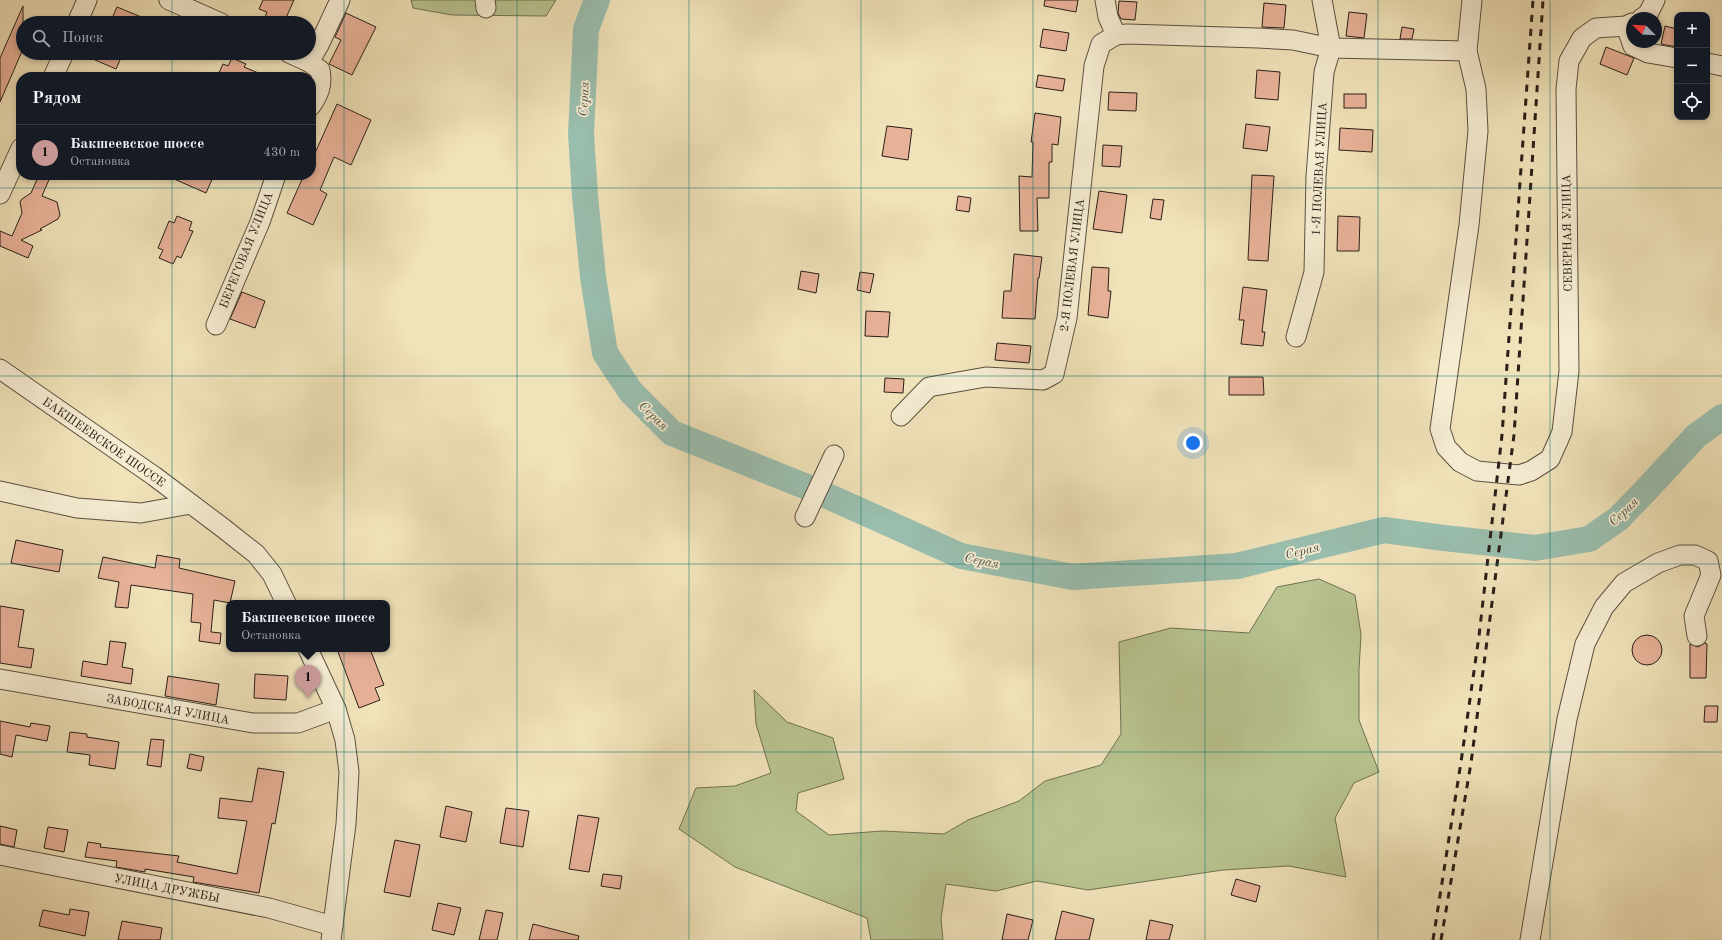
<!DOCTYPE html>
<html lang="ru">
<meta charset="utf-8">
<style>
:root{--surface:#171b24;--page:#20242c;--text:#f1f3f6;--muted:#9ea1a6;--line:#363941;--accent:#c59692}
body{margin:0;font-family:"Old Standard TT",serif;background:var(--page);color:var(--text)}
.controls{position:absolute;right:12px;top:12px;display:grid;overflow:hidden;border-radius:8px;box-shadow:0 2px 6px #0003}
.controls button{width:36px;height:36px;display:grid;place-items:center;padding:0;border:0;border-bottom:1px solid var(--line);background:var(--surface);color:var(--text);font:20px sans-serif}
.compass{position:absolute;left:1626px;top:12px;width:36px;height:36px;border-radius:50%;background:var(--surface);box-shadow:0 2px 6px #0003;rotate:294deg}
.you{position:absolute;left:1193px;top:443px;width:14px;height:14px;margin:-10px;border:3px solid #fff;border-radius:50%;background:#1a73e8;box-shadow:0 0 0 6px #1a73e833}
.badge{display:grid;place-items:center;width:26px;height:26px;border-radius:50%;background:var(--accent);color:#111;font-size:13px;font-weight:700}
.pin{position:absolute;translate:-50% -33px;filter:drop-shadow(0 1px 2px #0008)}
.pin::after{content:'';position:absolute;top:21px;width:14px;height:12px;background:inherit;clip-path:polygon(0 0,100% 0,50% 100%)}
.popup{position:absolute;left:226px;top:600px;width:164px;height:52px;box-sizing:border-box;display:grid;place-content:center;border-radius:8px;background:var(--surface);filter:drop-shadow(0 1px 3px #0005);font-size:13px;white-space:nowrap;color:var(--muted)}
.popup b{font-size:15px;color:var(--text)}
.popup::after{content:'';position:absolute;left:50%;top:100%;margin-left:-8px;border:8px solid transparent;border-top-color:var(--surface)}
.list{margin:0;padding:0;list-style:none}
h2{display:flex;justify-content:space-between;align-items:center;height:52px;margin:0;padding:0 16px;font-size:17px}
h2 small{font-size:13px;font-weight:400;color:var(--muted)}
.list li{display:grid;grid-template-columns:26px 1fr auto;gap:12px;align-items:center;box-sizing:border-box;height:56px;padding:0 16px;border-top:1px solid var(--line)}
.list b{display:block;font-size:15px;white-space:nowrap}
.list p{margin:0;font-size:13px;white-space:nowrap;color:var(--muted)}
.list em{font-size:13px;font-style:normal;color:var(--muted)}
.icon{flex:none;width:22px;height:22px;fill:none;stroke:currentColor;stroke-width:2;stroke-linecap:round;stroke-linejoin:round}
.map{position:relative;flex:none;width:1722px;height:940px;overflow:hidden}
.search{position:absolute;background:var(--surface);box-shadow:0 2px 6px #0003;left:16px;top:16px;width:300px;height:44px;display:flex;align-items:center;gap:10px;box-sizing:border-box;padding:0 14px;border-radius:22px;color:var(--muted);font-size:15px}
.panel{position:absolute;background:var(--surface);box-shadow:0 2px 6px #0003;left:16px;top:72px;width:300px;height:108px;border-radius:16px}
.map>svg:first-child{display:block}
.green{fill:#b8c390;stroke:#707154}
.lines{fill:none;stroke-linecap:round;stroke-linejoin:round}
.river{stroke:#9abeae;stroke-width:26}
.building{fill:#e8b299;stroke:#291f18}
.minor-casing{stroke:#5b5040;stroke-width:21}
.minor{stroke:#f5ecd2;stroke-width:19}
.rail{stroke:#291f18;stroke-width:3;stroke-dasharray:7 7;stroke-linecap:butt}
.grid{fill:none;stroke:#0f766e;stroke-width:1;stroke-opacity:0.55}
.labels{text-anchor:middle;stroke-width:3.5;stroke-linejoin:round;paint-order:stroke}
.street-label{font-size:12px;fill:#291f18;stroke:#f5ecd2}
.water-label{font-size:13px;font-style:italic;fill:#4b4f45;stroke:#f5ecd2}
</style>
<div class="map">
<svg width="1722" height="940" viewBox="0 0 1722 940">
<rect width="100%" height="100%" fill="#f0e2b9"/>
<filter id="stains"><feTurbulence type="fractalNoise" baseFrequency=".005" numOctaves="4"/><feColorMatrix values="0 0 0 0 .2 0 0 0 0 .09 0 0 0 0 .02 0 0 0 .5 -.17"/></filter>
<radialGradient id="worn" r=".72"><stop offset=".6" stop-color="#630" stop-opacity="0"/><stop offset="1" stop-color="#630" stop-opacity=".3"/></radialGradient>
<!-- green -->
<g class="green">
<path d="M411 0H556L546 16 452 15 413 8Z"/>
<path d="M1319 579 1355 595 1361 635 1359 669V720L1379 772 1354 783 1335 818 1346 877 1289 866 1223 870 1088 890 1037 881 996 891 946 884 941 919 943 940H871L867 918 735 867 679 829 696 788 735 786 771 773 756 724 754 690 787 722 833 738 844 779 798 793 796 811 829 835 882 831 944 834 968 820 1019 801 1045 781 1101 765 1121 734 1119 642 1171 628 1249 633 1277 587Z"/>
</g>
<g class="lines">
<!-- river -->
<path class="river" d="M597 0 586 29 581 134 585 196 593 277 605 353 631 392 672 433 812 489 961 556 1073 577 1237 566 1384 530 1444 538 1535 548 1589 539 1618 519 1647 489 1696 436 1722 417"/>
</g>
<!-- building -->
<g class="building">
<path d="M263 0H294L285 20 279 18 277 23H271L264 20 267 12 259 9Z"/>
<path d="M1045 0H1078L1076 12 1044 6Z"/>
<path d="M1119 1 1137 2 1135 20 1121 19 1118 13Z"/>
<path d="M1264 3 1286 5 1284 28 1262 27Z"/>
<path d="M23 6V49L0 102V58Z"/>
<path d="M117 7 156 23H110Z"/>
<path d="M1349 12 1367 14 1364 38 1346 36Z"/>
<path d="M346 13 376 27 352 75 329 64 341 40 335 37Z"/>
<path d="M1665 26 1677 29V47L1661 44Z"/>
<path d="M1402 27 1414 29 1412 39H1400Z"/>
<path d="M1043 29 1069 33 1066 51 1040 47Z"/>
<path d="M1606 47 1634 58 1627 75 1600 64Z"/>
<path d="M79 53H123L116 69Z"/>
<path d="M232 58 246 64 244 67 268 77H217L223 64 228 66Z"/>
<path d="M1257 70 1280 72 1278 100 1255 98Z"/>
<path d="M1038 75 1065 79 1063 91 1036 87Z"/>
<path d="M1109 92 1137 93 1136 111 1108 110Z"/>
<rect x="1344" y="94" width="22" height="14"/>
<path d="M337 104 371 120 351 165 334 157 320 190 327 194 313 225 287 213 304 175H311V162Z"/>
<path d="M1035 113 1061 117 1058 145 1052 144V162H1049V198H1037L1038 231H1020L1019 176 1032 177 1033 142H1031Z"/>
<path d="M1246 124 1270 127 1267 151 1243 148Z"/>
<path d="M887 126 912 129 908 160 882 156Z"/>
<path d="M1340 128 1373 130 1372 152 1339 150Z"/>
<path d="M1103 145 1122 146 1120 167 1102 166Z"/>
<path d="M39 175H51L42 196 57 202 60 215 58 219 40 229 42 230 21 240 33 246 28 258 0 246V231L12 236 22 213 20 202 22 199 31 193Z"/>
<path d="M165 175H214L206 193Z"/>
<path d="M1252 175 1274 176 1268 261 1248 260Z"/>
<path d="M1099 191 1127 195 1122 233 1093 229Z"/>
<path d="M958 196 971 198 969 212 956 210Z"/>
<path d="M1153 199 1164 200 1161 220 1150 218Z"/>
<path d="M177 216 192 222 189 230 193 231 181 258 177 256 173 264 159 258 163 250 158 248 169 221 174 223Z"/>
<path d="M1338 216 1360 217 1359 251H1337Z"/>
<path d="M1014 254 1042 257 1039 278H1038L1035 319 1002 318 1004 291H1011Z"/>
<path d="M1092 267 1109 268 1108 291H1111L1108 318 1088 315Z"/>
<path d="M801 271 819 274 816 293 798 289Z"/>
<path d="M860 272 874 274 870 293 857 290Z"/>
<path d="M1243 287 1267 290 1262 332H1265L1263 346 1241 344 1244 320H1239Z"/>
<path d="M242 292 265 301 255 328 230 319Z"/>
<path d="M866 311 890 312 888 337 865 336Z"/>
<path d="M997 343 1031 346 1029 363 995 360Z"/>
<path d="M1229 377H1263L1264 395H1229Z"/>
<path d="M885 378 904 379 903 393 884 392Z"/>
<path d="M16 540 63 550 59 572 11 563Z"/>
<path d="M157 555 180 559 179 568 235 581 230 603 214 600 211 632 221 633 220 644 199 641 201 623 191 622 193 594 131 585 128 608 115 607 119 582 98 578 103 557 155 568Z"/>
<path d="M0 606 24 610 18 647 34 649 31 668 0 663Z"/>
<circle cx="1647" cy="650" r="15"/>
<path d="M110 641 126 643 122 667 133 669 131 684 81 676 83 661 107 665Z"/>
<path d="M1705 643 1707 644 1706 678H1690V644L1698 647Z"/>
<path d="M337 649H370L384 685 375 688 380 700 359 708Z"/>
<path d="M255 674 288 676 286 700 254 698Z"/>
<path d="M168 676 219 684 216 705 165 696Z"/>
<path d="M1705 706H1718L1717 722H1704Z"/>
<path d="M0 721 30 727 31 723 50 726 47 741 16 735 12 757 0 754Z"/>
<path d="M70 732 87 734V737L119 742 115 769 89 765 90 755 67 752Z"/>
<path d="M151 739 164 740 161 767 147 765Z"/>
<path d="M190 754 204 757 201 771 187 768Z"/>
<path d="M258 768 284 772 275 824 272 823 259 893 193 882 194 877 145 869V872L116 867 117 861 85 857 88 842 101 844 100 847 179 856 177 862 237 874 247 821 218 818 220 798 252 802Z"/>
<path d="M446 806 472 812 466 842 440 837Z"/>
<path d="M506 808 529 811 523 847 500 843Z"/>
<path d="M578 815 599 818 589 872 569 869Z"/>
<path d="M0 826 17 830 14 847 0 844Z"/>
<path d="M48 827 68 830 64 852 44 848Z"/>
<path d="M395 840 420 845 410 897 384 892Z"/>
<path d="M603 874 622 876 620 889 601 886Z"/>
<path d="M1236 879 1260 886 1256 902 1231 895Z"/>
<path d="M438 903 461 908 454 935 432 930Z"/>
<path d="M70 909 89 912 85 936 39 926 43 910 69 915Z"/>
<path d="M486 910 503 913 497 940H479Z"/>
<path d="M1062 911 1094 919 1089 940H1055Z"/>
<path d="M1007 914 1033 920 1028 940H1002Z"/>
<path d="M1150 920 1173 925 1169 940H1146Z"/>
<path d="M122 921 162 928 160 940H118Z"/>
<path d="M533 924 579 936 578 940H529Z"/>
</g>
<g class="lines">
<!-- minor casing -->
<g class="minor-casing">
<g id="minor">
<path d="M169 0 221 23"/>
<path d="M485 0 486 8"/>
<path d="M1472 0 1467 51 1476 89 1478 131 1469 225 1440 429 1446 447 1460 462 1477 471 1519 475 1531 471 1550 459 1562 432 1569 371 1566 89 1569 61 1582 38 1596 28 1626 26 1632 23"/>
<path d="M1642 18 1648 14 1655 0"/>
<path d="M77 23 87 0"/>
<path d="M1626 26 1633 46 1648 53 1677 58"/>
<path d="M1116 35 1127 34 1258 38 1293 40 1331 48 1467 51"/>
<path d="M289 53 309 62"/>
<path d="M1707 63 1722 66"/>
<path d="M53 77 64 53"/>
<path d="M311 106C319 94 323 85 320 70L309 62 319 45 340 0"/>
<path d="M0 194 21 148"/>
<path d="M216 325 260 222 276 175"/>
<path d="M1296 337 1314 272 1316 176 1324 72 1331 48 1322 0"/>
<path d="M0 369 154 476 223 528 256 554 272 574 286 603"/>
<path d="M901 416 929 387 986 377 1043 380 1054 374 1067 318 1094 66 1101 44 1116 35 1108 17 1105 0"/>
<path d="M0 491 77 508 141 513 191 504"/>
<path d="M805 517 834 455"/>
<path d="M308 649 336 709 345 740 349 772 346 824 331 940"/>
<path d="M0 679 253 723H298L336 709"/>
<path d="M0 855 269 908 333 926"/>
<path d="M1530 940 1567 719 1585 644 1604 607 1624 583 1658 563 1680 555H1695L1708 561 1711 575 1694 616 1697 636"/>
</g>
</g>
<!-- minor -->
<use href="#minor" class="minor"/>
<!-- rail -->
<g class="rail">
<path d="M1433 940 1461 762 1479 636 1502 435 1533 0"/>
<path d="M1441 940 1471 763 1514 435 1543 0"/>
</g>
</g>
<!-- grid -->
<path class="grid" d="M172 0V23M344 0V940M517 0V940M689 0V940M861 0V940M1033 0V940M1205 0V940M1378 0V940M1550 0V940M172 53V77M172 175V940M0 188H1722M0 376H1722M0 564H1722M0 752H1722"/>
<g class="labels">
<!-- street labels -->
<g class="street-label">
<text transform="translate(1319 169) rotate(-87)" y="4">1-Я ПОЛЕВАЯ УЛИЦА</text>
<text transform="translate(1567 233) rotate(-91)" y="4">СЕВЕРНАЯ УЛИЦА</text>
<text transform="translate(246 250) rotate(-68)" y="4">БЕРЕГОВАЯ УЛИЦА</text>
<text transform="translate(1072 265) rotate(-83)" y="4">2-Я ПОЛЕВАЯ УЛИЦА</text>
<text transform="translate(104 442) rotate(35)" y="4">БАКШЕЕВСКОЕ ШОССЕ</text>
<text transform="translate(168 709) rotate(10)" y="4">ЗАВОДСКАЯ УЛИЦА</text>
<text transform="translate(167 888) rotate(11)" y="4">УЛИЦА ДРУЖБЫ</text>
</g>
<!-- water labels -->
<g class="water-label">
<text transform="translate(583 99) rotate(-87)" y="5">Серая</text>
<text transform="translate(654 415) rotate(44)" y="5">Серая</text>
<text transform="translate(1623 511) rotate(-43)" y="5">Серая</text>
<text transform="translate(1302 550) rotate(-14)" y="5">Серая</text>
<text transform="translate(982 560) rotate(11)" y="5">Серая</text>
</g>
</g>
<rect width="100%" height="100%" filter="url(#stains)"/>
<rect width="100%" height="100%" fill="url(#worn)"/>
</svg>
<div class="controls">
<button>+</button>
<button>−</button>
<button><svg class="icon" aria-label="locate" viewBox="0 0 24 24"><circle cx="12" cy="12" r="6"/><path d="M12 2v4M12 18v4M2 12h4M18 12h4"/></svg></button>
</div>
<svg class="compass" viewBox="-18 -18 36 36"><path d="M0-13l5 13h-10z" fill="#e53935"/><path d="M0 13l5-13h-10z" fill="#9ea1a6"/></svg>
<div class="you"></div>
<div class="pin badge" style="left:308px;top:698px">1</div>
<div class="popup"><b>Бакшеевское шоссе</b>Остановка</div>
<div class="search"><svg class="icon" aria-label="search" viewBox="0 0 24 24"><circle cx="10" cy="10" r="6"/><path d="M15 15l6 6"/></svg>Поиск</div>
<section class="panel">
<h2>Рядом<small></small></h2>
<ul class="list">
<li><span class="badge">1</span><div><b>Бакшеевское шоссе</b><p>Остановка</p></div><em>430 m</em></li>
</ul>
</section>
</div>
